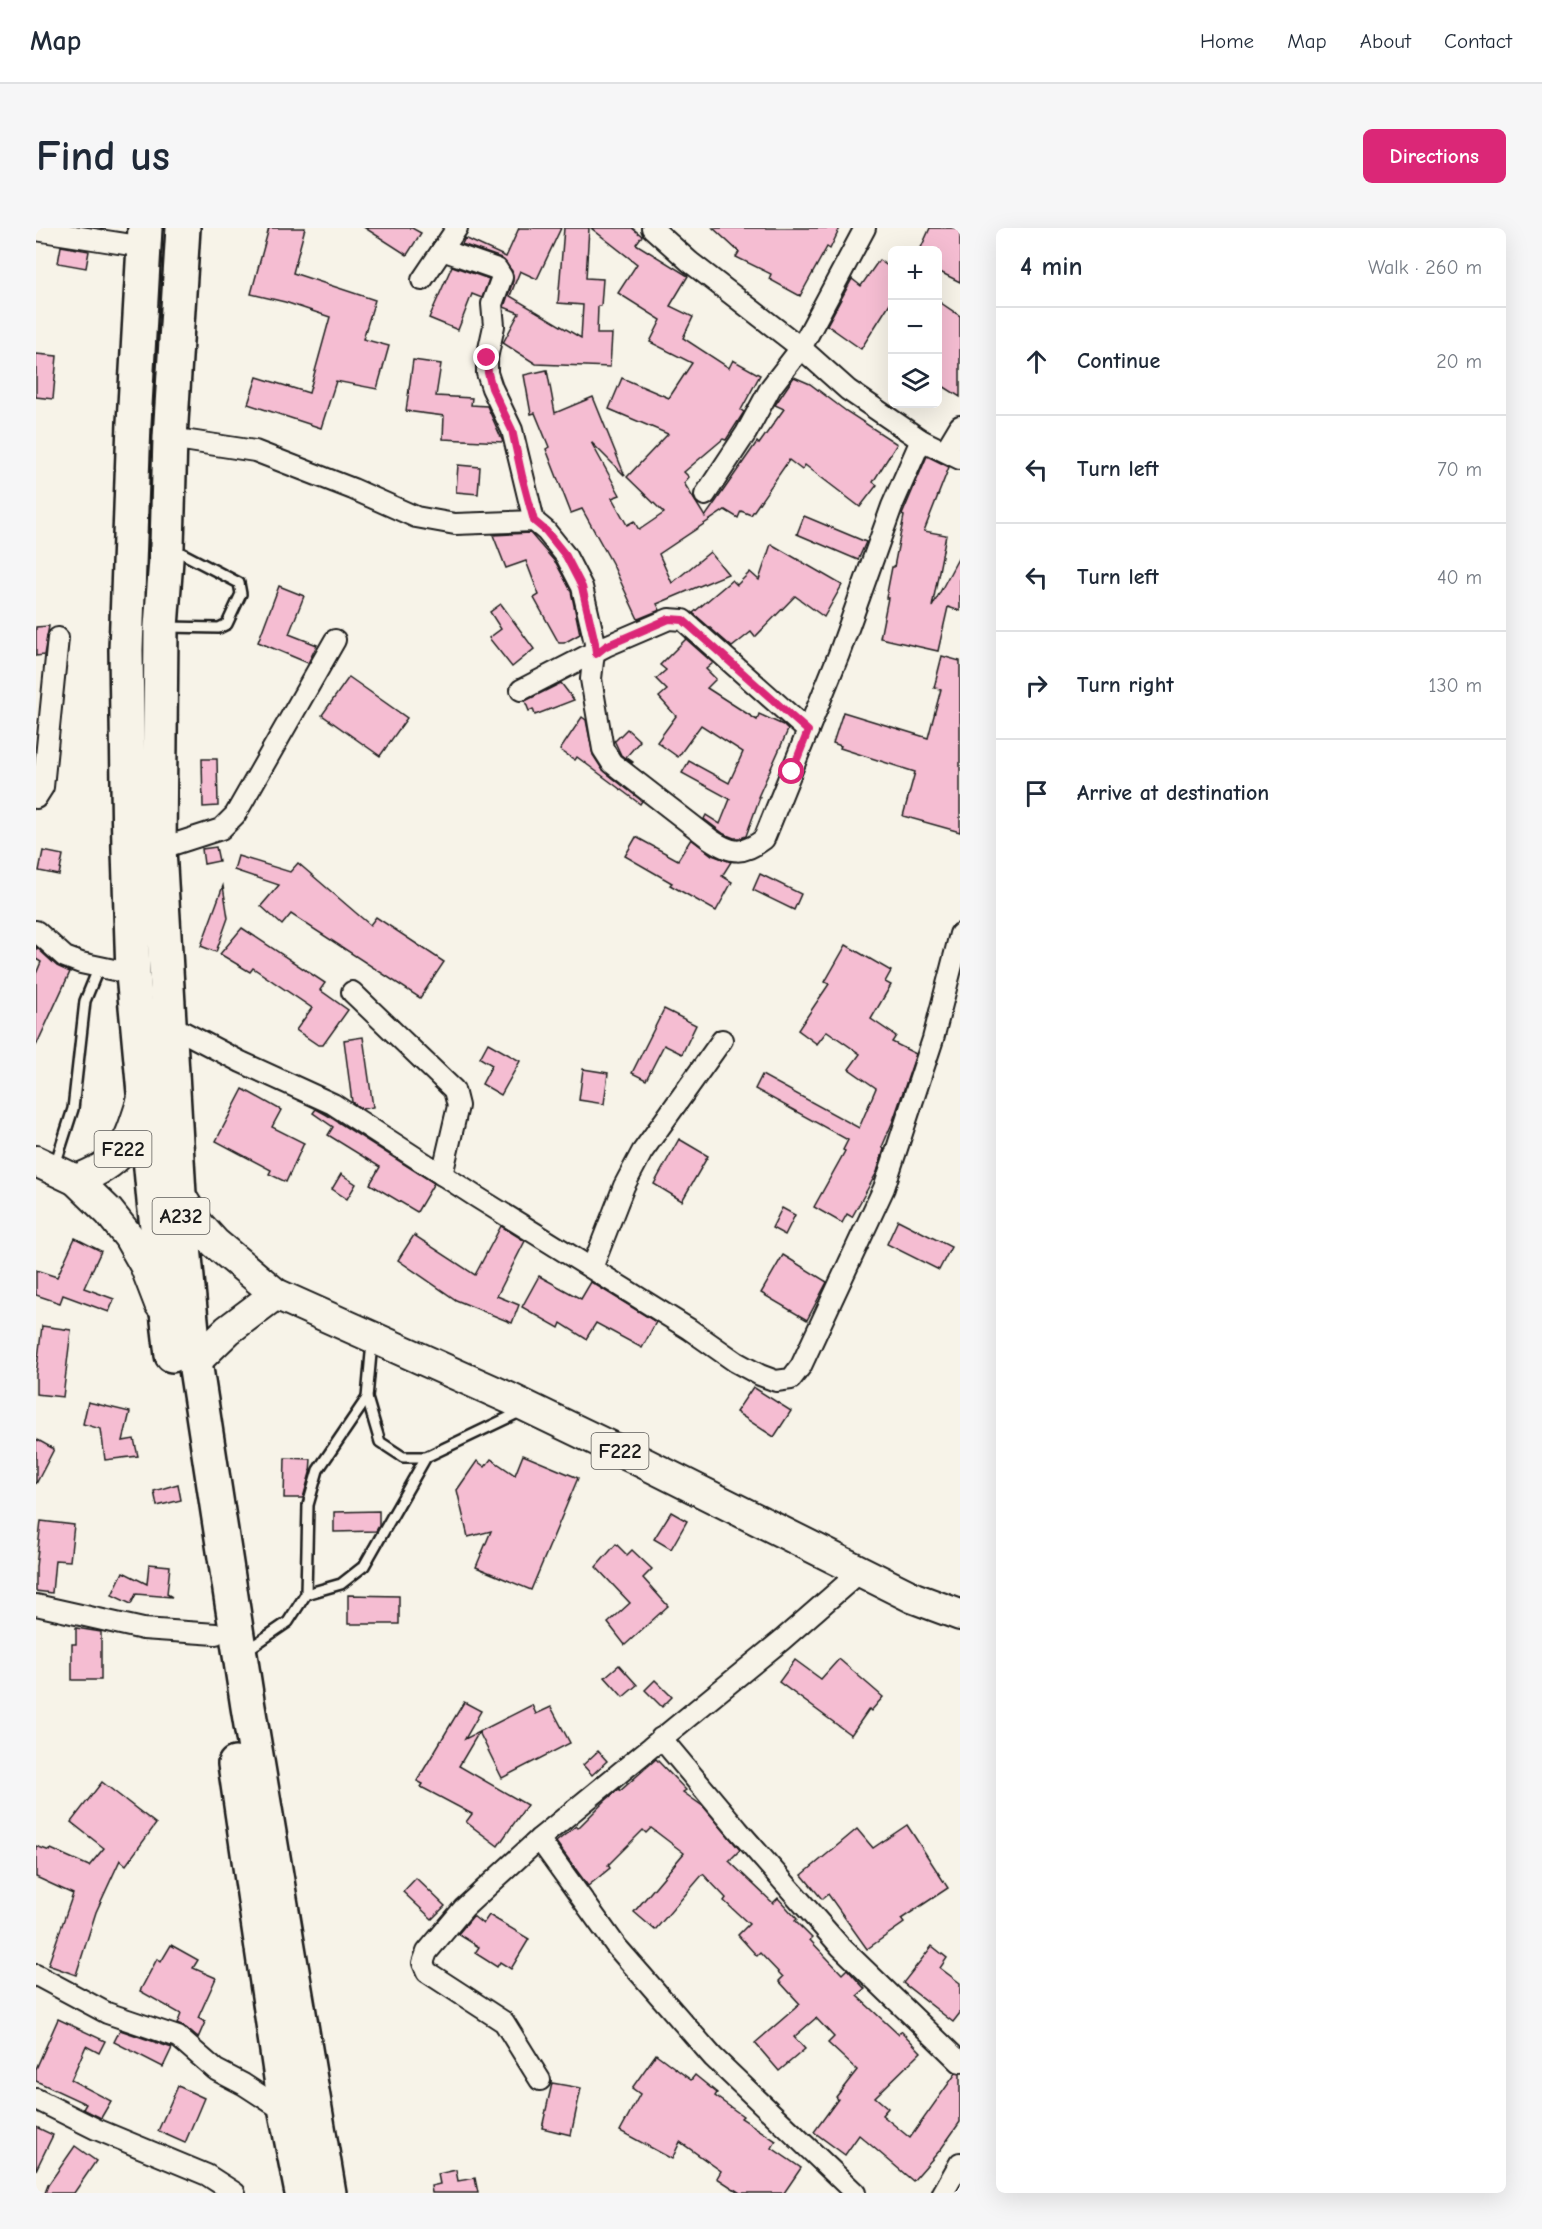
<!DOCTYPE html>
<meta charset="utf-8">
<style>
:root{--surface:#fff;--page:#f6f6f7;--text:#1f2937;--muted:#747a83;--line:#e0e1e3;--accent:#db2777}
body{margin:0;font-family:"Comic Neue",sans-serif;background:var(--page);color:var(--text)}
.controls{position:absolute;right:18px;top:18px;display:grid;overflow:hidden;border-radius:9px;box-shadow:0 6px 24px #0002}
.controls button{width:54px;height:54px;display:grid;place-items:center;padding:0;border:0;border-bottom:2px solid var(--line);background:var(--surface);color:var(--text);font:30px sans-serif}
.stop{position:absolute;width:18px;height:18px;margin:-14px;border:4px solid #db2777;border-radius:50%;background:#fff}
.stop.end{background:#db2777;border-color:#fff;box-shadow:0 2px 6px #0008}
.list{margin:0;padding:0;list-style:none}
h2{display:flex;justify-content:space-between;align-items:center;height:78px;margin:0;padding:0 24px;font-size:26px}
h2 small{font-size:20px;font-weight:400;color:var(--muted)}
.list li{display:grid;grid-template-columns:39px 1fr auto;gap:18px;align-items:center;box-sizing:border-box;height:108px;padding:0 24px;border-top:2px solid var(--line)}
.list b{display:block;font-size:22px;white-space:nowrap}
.list em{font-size:20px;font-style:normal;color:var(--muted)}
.icon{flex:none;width:33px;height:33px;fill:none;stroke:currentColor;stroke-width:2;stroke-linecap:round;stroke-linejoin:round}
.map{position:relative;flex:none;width:924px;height:1965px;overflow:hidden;border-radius:9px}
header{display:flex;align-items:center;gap:36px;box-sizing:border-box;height:84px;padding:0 30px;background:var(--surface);border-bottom:2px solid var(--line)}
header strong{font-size:28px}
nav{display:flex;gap:33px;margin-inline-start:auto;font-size:21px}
.intro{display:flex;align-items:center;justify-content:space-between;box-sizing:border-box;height:144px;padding:0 36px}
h1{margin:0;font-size:42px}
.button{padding:15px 27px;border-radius:9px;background:var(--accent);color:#fff;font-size:21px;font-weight:700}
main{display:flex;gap:36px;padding:0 36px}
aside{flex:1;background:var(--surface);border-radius:9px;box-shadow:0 6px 24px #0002}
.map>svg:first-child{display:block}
.building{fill:#f5bdd2;stroke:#1c1c1c;stroke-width:1.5}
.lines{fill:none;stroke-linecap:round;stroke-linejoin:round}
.lane-casing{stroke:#1c1c1c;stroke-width:14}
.street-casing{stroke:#1c1c1c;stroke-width:24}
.primary-casing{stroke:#1c1c1c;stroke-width:34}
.highway-casing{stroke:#1c1c1c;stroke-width:38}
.lane{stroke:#f7f3e8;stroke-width:9}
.street{stroke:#f7f3e8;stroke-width:20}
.primary{stroke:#f7f3e8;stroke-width:30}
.highway{stroke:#f7f3e8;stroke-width:33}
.route{stroke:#db2777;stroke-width:8}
.labels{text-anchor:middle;stroke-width:4.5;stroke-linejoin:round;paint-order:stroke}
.shield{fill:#f7f3e8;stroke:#5e5c59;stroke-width:1.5}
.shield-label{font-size:21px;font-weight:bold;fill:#1c1c1c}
</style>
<header>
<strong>Map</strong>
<nav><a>Home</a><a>Map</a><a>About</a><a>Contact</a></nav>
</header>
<div class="intro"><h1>Find us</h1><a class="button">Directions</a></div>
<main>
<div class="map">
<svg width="924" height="1965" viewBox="0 0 924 1965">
<rect width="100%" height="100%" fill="#f7f3e8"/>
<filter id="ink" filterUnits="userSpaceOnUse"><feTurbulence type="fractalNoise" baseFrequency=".0167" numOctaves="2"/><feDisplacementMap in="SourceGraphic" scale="12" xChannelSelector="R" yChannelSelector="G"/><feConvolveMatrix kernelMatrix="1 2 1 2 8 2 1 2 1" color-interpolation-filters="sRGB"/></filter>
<g filter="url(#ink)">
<!-- building -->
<g class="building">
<path d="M233 0H269L257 45 339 72 327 111 353 118 341 161 300 153 285 200 212 176 221 149 273 165 294 89 249 74 215 66Z"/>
<path d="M329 0H376L385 5 371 27Z"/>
<path d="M483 0H525L501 51 484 43 474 68 545 110 547 77 522 75 528 0H553L550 50 567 51 565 78H562L561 106H576L574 139 500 136 467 115 483 85 468 79 477 53 476 43 465 30 426 16 429 10 470 29Z"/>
<path d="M555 0H596L606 8 600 16 652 48 634 78 657 89 647 110 693 140 697 132 724 147 705 182 708 184 690 212 687 211 648 244 653 249 648 255 669 289 721 214 723 216 748 181 739 177 758 149 774 156 810 183 861 216 837 254 841 257 824 279 769 237 766 242 753 232 715 287 705 283 702 290 689 282 623 326 636 355 674 324 692 346 621 376 624 382 602 391 576 335 546 281 535 285 510 221 513 219 499 185 495 186 488 147 511 142 519 185 557 169 589 248 555 214 584 267 576 270 591 297 598 293 603 302 628 285 591 249 632 206 573 181 586 150 633 170 656 135 614 114 625 92 582 65 601 36Z"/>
<path d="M677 0H804L794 21 791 19 764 68 733 51 735 46 700 29 703 24Z"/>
<path d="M894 0H924V54L902 43V22H884Z"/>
<path d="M25 18 53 23 50 40 22 35Z"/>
<path d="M843 32 856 41V72L825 121 791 97 816 51 825 58Z"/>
<path d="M416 38 453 51 446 70 436 66 422 102 393 90Z"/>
<path d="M902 73 924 88V169L902 155Z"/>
<path d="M0 126 21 128 17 171 0 169Z"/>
<path d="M377 132 405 136 400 168 436 170 435 177 451 178 467 214 407 211 408 188 370 183Z"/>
<path d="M891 228 913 239 888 303 910 307 896 379 924 327V383L912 379 902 423 844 410 852 370H850L856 339H858L868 288 866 287Z"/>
<path d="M422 237 444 239 442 266 420 264Z"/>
<path d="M768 288 830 314 822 332 761 306Z"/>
<path d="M494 305 520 335 535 363 544 406 528 415H523L498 370 503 367 490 333 470 340 457 307Z"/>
<path d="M735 316 806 357 788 389 759 368 719 409 715 404 696 419 657 385 696 352 701 357 714 344 723 352Z"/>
<path d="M243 358 268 368 253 406 281 417 272 435 222 414Z"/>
<path d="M465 376 498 421 476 439 453 410 465 401 454 384Z"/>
<path d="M13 398 8 427 0 428V399Z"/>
<path d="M650 411 677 435 670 441 680 451 671 460 721 492 723 486 747 497 752 502 722 569H724L710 608 705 610H698L688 606 668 591 670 587 684 596 694 571 646 545 653 533 693 555 707 524 665 497 642 529 621 514 640 488 623 469 631 462 620 451 630 442 624 437Z"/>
<path d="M906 428 924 433V604L867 588 879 544 804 520 805 518 797 515 807 484 892 510 905 461 898 460Z"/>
<path d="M313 449 371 490 344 528 286 487Z"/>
<path d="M525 455 538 472 499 487 497 481 493 483 489 473Z"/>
<path d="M546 489 550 492 557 527 566 541 606 573 604 576 541 529 539 532 524 522Z"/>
<path d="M591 501 604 513 590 529 597 534 596 535 585 527 578 512 579 513Z"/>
<path d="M166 531H181L182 578 167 579Z"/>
<path d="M600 609 642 632 655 611 676 627 695 634 686 648 696 654 680 683 634 657 636 655 589 628Z"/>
<path d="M180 619 183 633 168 636 166 621Z"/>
<path d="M7 623 27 627 23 647 3 643Z"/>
<path d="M202 628 254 644 262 635 334 697 340 689 408 734 384 770 255 686 246 697 225 678 243 657 198 642Z"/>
<path d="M724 646 765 666 758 682 717 662Z"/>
<path d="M187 658 192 690 180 724 165 718Z"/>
<path d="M206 700 289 755 284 762 312 782 287 817H282L260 802 276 780 217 740 214 744 184 726Z"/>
<path d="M810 717 855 743 849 754 855 757 835 791 860 808 856 814 880 826 857 893 846 919 848 921 841 944 816 989 811 986 806 995 778 979 809 923 807 922 812 912 719 861 726 847 823 900 840 860 813 841 824 826 791 803 781 816 762 802 793 756 789 754Z"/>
<path d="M0 719 21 738 34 744 0 818V746L5 734 0 731Z"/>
<path d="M628 781 660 797 646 826 628 817 610 852 596 845Z"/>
<path d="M327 809 337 879 326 881 316 874 308 812Z"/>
<path d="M452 815 484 833 465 867 446 856 456 837 444 830Z"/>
<path d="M547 841 572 845 568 876 543 872Z"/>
<path d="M207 861 245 882 236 899 268 915 250 954 233 946 235 942 180 913Z"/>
<path d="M280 881 291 887 398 955 381 984 334 956 344 939 292 907 297 899 277 885Z"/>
<path d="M643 911 672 928 646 973 618 956Z"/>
<path d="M305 946 320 956 311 971 296 961Z"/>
<path d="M746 980 759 987 749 1007 736 1000Z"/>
<path d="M862 992 915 1019 903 1042 851 1016Z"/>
<path d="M465 998 489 1013 461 1068 483 1077 476 1095 420 1072 362 1032 378 1007 439 1047Z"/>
<path d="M39 1010 65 1023 48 1060 78 1071 73 1084 27 1067 24 1075 0 1067V1042L21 1049Z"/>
<path d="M747 1027 791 1054 771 1092 725 1065Z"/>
<path d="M503 1048 545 1071 555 1054 620 1094 606 1120 560 1095 550 1111 525 1095 523 1100 486 1079Z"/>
<path d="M6 1098 35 1102 27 1169 0 1166V1147Z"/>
<path d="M717 1159 755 1183 738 1209 700 1184Z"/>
<path d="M52 1174 94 1184 87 1213 98 1211 102 1228 69 1232 65 1201 47 1196Z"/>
<path d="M0 1211 18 1221 0 1256Z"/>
<path d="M487 1227 542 1250 495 1362 440 1339 455 1303 432 1309 421 1262 441 1233 449 1239 455 1231 479 1247Z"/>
<path d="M249 1230 275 1231 274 1245 267 1270H248Z"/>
<path d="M142 1256 145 1272 121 1278 118 1263Z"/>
<path d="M343 1283V1298L340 1303 298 1304V1284Z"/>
<path d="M635 1284 651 1293 635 1321 618 1311Z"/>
<path d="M5 1293 38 1297 34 1333 19 1332 16 1365 0 1363V1339Z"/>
<path d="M580 1316 591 1327 596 1322 616 1341 607 1350 632 1378 589 1417 572 1395 594 1375 560 1339Z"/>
<path d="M113 1336 134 1338 131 1366 136 1369 100 1366 95 1376 76 1367 87 1344 111 1356Z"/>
<path d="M312 1367 363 1368V1396H312Z"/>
<path d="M40 1400 65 1404V1452H36V1416H40Z"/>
<path d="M803 1431 847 1469 835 1483 833 1481 815 1507 743 1454 759 1432 785 1451Z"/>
<path d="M583 1437 601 1457 587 1469 569 1449Z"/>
<path d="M619 1452 636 1469 626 1479 609 1462Z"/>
<path d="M428 1474 445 1483 429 1511 496 1477 500 1486 515 1479 534 1515 466 1550 443 1504 423 1538 491 1577 462 1618 430 1594 436 1586 385 1559 387 1556 381 1553Z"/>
<path d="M562 1523 571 1533 556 1547 547 1537Z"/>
<path d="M620 1531 650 1562 647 1564 668 1579 704 1622 693 1633 737 1675 742 1670 761 1691 759 1693 776 1710 774 1712 806 1746 811 1741 829 1761 821 1768 862 1806 865 1803 885 1824 839 1869 852 1880 846 1887 874 1910 920 1845 924 1846V1894L905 1921 877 1953 823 1907 809 1927 778 1904 802 1871 800 1869 821 1842 792 1815 798 1809 780 1790 758 1809 769 1821 743 1843 719 1815 764 1776 743 1753 747 1749 724 1725 721 1728 702 1707 713 1696 688 1673 690 1670 667 1646 619 1702 598 1684 648 1625 615 1600 610 1605 607 1602 572 1637 574 1640 552 1658 520 1614 540 1598 542 1600 569 1573 583 1561 584 1563Z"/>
<path d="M66 1554 120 1596 90 1637 84 1632 60 1684 40 1747 12 1737 37 1666 0 1649V1618L14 1623 15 1621 53 1638 68 1620 35 1594Z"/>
<path d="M871 1597 912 1660 865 1691 868 1695 831 1721 792 1666 786 1671 766 1647 821 1601 837 1620Z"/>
<path d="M380 1650 409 1678 396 1691 367 1664Z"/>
<path d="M453 1687 493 1711 475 1741 464 1734 461 1739 439 1725 443 1719 422 1706 437 1688 447 1696Z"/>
<path d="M135 1717 162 1732 157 1740 180 1750 162 1790 169 1794 162 1810 150 1800 141 1796 145 1786 104 1763 121 1731 125 1734Z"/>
<path d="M896 1718 911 1730 904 1740 924 1755V1785L917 1794 867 1755Z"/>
<path d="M22 1791 69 1813 63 1825 50 1818 35 1852 75 1873 65 1890 47 1881 50 1876 0 1853V1841Z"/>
<path d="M84 1802 136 1820 127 1839 78 1814Z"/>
<path d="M620 1826 655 1852 659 1847 681 1865 679 1868 707 1888 705 1890 740 1913 736 1920 765 1940 748 1965H704L681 1950 685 1943 644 1914 636 1931 584 1903 604 1866 596 1860Z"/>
<path d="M516 1855 545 1860 535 1907 506 1900Z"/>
<path d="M142 1858 168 1870 149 1915 122 1903Z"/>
<path d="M0 1899 17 1907 0 1942Z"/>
<path d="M39 1918 60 1933 38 1965H9L12 1957Z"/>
<path d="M420 1942 422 1953 439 1950 442 1965H396L395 1958 404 1956 402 1946Z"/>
</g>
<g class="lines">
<!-- lane casing -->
<g class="lane-casing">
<g id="lane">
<path d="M131 399 183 400 191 396 205 366 203 355 136 320"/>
<path d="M19 937 37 881 49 773 63 739"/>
<path d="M336 1114 331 1170 344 1214 367 1229H390L486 1183"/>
<path d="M270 1366 305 1356 328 1338 390 1229"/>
<path d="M211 1422 252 1394 270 1366 272 1277 282 1242 331 1170"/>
</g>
</g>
<!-- street casing -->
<g class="street-casing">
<g id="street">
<path d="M616 0 654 34 765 120 812 162 885 212 924 231"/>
<path d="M0 2 108 19"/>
<path d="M406 22 461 41 466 49 456 76 458 98 451 130V145L456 160 476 202 498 293"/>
<path d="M386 52 421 0"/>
<path d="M134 210 219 223 317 261 380 289 419 296 498 293 510 303 530 328 546 359 559 415 555 451 567 521 576 535 674 611C696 626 707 627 728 611L803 426 856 278 885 212"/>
<path d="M909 223 924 198"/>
<path d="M669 267 710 205 735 159 765 120 829 0"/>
<path d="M485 462 570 418 633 391 647 392 772 503"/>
<path d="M0 570 7 559 22 410"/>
<path d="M123 621 185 601 199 587 299 412"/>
<path d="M0 703 29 729 45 735 97 746"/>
<path d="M316 764 418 862 422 878 406 947"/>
<path d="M132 796 205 834 297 876 439 968 653 1101 700 1134 724 1147 740 1153 755 1151 765 1138 848 960 897 811 924 706"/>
<path d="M556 1040 588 958 606 924 686 812"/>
<path d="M0 1377 107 1401 180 1406"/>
<path d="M625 1510 702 1602 804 1718 924 1834"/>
<path d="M503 1611 580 1718 677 1829 819 1965"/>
<path d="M0 1747 71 1785 142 1809 180 1842 207 1856 250 1884"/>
<path d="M504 1852 468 1794 391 1744 387 1735 391 1724 428 1680 503 1611 746 1412 824 1344"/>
<path d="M0 1871 60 1901 171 1947 199 1965"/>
<path d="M907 1965 924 1935"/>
</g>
</g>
<!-- primary casing -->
<g class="primary-casing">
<g id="primary">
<path d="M0 933 40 952 73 984 93 1009 109 1037 124 1076"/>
<path d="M40 952C91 933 92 916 108 868"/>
<path d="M143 966 161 995 179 1015 240 1066 473 1170 610 1236 878 1370 924 1387"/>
<path d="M159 1134 192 1102 240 1066"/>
</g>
</g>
<!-- highway casing -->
<g class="highway-casing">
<g id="highway">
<path d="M109 0 98 195 90 422 93 622 97 746 118 973 136 1127"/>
<path d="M147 0 134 210 131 318 125 399 123 621 143 966 159 1134 212 1479 293 1965"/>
<path d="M199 1536 250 1884 266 1965"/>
</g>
</g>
<!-- lane -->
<use href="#lane" class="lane"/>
<!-- street -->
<use href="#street" class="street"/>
<!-- primary -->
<use href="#primary" class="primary"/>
<!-- highway -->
<use href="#highway" class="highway"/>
</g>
</g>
<g class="lines" filter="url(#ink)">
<!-- route -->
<path class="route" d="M451 130 452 145 456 160 476 202 486 248 498 293 510 303 530 328 546 359 559 415 560 426 570 418 633 391 647 392 772 503 756 544"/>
</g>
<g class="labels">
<!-- shield labels -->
<g class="shield">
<rect x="58.5" y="903" width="57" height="36" rx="4.5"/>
<rect x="116.5" y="970" width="57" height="36" rx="4.5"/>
<rect x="555.5" y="1205" width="57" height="36" rx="4.5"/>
</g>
<g class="shield-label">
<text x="87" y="928">F222</text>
<text x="145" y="995">A232</text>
<text x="584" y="1230">F222</text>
</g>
</g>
</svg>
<div class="controls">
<button>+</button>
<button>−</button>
<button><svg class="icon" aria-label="layers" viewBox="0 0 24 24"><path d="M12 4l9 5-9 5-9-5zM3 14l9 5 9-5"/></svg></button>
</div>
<div class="stop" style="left:756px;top:544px"></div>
<div class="stop end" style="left:451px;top:130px"></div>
</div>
<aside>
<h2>4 min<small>Walk · 260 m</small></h2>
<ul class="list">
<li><svg class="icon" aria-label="ahead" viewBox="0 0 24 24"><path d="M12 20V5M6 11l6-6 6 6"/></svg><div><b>Continue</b></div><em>20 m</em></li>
<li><svg class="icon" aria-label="left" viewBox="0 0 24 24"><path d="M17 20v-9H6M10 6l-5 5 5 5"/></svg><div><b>Turn left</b></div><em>70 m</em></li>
<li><svg class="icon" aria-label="left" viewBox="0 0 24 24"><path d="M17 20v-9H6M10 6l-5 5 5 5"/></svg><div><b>Turn left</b></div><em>40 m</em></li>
<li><svg class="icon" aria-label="right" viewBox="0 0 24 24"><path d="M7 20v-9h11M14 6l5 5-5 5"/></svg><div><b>Turn right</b></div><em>130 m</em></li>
<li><svg class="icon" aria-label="arrive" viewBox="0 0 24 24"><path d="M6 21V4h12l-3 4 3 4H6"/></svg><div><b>Arrive at destination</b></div></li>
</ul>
</aside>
</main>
